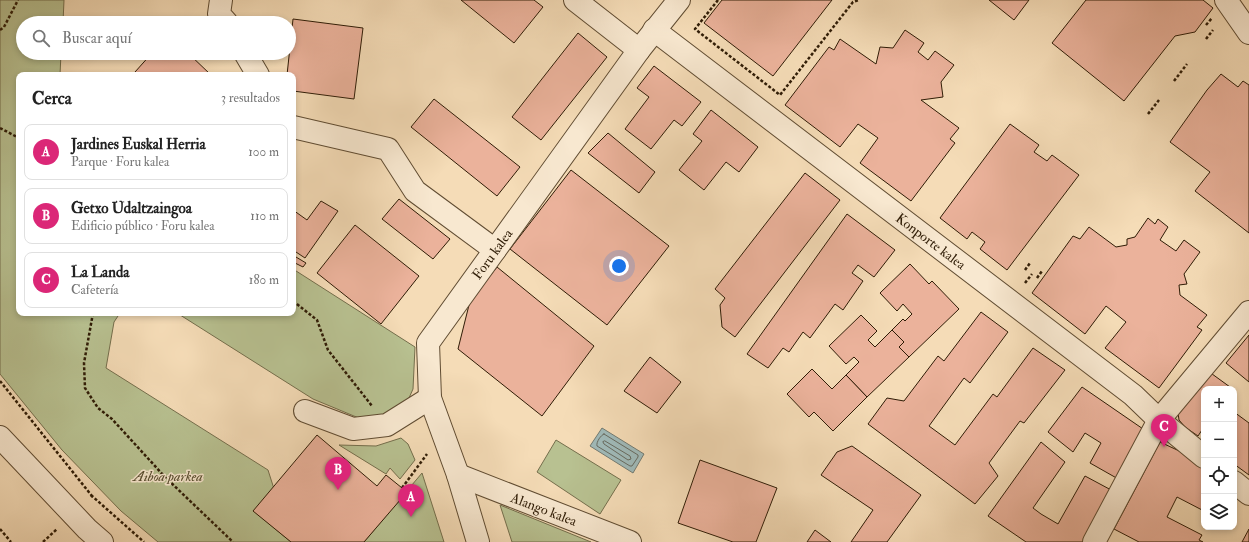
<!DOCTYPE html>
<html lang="es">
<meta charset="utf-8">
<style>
:root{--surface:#fff;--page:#f6f6f6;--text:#222;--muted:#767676;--line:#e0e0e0;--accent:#db2777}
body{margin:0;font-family:"IM FELL Double Pica",serif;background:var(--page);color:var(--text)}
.controls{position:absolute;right:12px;bottom:12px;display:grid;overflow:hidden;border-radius:8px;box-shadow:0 2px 6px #0003}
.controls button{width:36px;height:36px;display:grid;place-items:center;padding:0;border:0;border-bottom:1px solid var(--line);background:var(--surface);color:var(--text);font:20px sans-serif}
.you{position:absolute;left:619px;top:266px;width:14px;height:14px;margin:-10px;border:3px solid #fff;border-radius:50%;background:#1a73e8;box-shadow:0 0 0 6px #1a73e833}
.badge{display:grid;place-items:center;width:26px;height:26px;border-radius:50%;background:var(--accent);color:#fff;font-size:13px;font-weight:700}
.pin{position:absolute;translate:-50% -33px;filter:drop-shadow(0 1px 2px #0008)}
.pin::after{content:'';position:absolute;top:21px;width:14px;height:12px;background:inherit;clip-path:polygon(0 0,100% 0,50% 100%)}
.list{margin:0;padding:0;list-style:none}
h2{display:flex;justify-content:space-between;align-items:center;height:52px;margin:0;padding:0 16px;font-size:17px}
h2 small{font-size:13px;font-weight:400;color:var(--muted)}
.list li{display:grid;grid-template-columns:26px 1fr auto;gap:12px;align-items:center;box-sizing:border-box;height:56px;margin:0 8px 8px;padding:0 8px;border:1px solid var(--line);border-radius:8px}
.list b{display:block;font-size:15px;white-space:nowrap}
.list p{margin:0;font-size:13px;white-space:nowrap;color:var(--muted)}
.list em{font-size:13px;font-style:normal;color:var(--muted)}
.icon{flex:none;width:22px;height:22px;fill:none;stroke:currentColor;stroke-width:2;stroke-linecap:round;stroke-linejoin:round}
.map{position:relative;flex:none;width:1249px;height:542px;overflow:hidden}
.search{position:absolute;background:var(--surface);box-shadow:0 2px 6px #0003;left:16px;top:16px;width:280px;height:44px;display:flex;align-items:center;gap:10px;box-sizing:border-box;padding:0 14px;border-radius:22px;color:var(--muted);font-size:15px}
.panel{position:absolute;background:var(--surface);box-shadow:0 2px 6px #0003;left:16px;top:72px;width:280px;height:244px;border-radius:8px}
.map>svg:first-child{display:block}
.green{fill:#b8c191;stroke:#746e4c}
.water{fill:#9fb9b8;stroke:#727a71}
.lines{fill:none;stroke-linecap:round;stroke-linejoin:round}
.shore{stroke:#676a5f;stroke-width:1}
.building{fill:#ebb29b;stroke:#2f1c06}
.minor-casing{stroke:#604c32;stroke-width:24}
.path{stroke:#2f1c06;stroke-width:2.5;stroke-dasharray:3 2;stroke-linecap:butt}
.minor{stroke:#f8e8d0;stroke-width:22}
.labels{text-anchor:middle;stroke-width:3;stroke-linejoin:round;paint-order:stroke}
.street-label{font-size:14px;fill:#2f1c06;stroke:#f8e8d0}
.park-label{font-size:14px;font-style:italic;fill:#584e30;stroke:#f8e8d0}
</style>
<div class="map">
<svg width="1249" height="542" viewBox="0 0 1249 542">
<rect width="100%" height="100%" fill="#f5dcb7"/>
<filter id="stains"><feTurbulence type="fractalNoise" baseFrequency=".005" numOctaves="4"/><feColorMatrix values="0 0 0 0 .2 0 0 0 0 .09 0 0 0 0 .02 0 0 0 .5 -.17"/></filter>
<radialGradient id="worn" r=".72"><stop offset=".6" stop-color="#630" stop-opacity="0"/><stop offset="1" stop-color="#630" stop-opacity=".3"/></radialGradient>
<!-- green -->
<g class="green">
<path d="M0 0H64L63 23H23V53H61L60 75H19V313H120L114 322 106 368 268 470 275 492 254 511 291 542H158L121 511 62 450 0 374Z"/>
<path d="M293 269 415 347 413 389 401 416 366 421 313 399 177 313H293Z"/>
<path d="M401 438 408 444 415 460 400 479 390 468 386 474 339 445 376 446Z"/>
<path d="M556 440 621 480 600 514 537 472Z"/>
<path d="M422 473 444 542H364Z"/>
<path d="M500 505 591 542H512Z"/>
</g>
<!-- water -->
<path class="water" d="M602 428 644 454 633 473 590 446Z"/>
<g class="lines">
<!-- shore -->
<g class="shore">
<path d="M604 434 638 455V457L632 466H630L597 446C596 442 601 435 604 434Z"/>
<path d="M605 441 630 456 631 459 628 460 604 444 603 442Z"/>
</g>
</g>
<!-- building -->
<g class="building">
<path d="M461 0H534L543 7 514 43Z"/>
<path d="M722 0H832L773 76 704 23Z"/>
<path d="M989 0H1029L1014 20Z"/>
<path d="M1086 0H1203L1213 8 1195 32 1175 36 1124 101 1052 43Z"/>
<path d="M293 19 363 28 354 99 293 91V75H287Z"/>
<path d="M905 30 924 43 918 52 928 60 935 51 954 65 941 82 943 97 921 100 959 128 950 139 955 143 911 201 860 163 878 138 858 124 840 147 785 105 829 47 834 50 840 39 876 64 880 47 893 48Z"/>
<path d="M578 33 607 57 541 140 512 117Z"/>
<path d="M152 53H188L211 75H138L135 72Z"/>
<path d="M654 66 701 102 682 126 674 120 651 149 625 129 649 97 637 88Z"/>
<path d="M1221 74 1238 87 1243 81 1249 85V233L1195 191 1210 172 1170 142 1207 90Z"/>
<path d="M434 99 520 167 497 196 411 127Z"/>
<path d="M711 110 758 147 739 172 726 162 704 190 679 170 702 141 693 134Z"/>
<path d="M1010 124 1039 145 1034 152 1047 161 1052 155 1079 175 1007 270 980 249 985 242 972 232 967 239 940 218Z"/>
<path d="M608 133 655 172 639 193 588 153Z"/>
<path d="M571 170 669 246 607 325 510 249Z"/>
<path d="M805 173 840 200 735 337 722 327 720 305 725 298 715 289Z"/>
<path d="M399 199 450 239 433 259 382 219Z"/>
<path d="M321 201 338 211 305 258 293 250V210L307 220Z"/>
<path d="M847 214 895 250 874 277 858 265 852 273 863 281 843 310 835 304 810 338 803 332 789 352 783 348 768 368 747 354Z"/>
<path d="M1148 218 1155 224 1158 219 1168 227 1160 240 1176 251 1184 240 1200 252 1184 274 1187 284 1179 285 1180 295 1207 315 1197 327 1202 330 1159 388 1105 348 1126 322 1106 306 1085 334 1032 293 1073 236 1080 239 1089 227 1116 247 1127 245V239L1135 237Z"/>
<path d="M355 225 419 276 381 324 317 273Z"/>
<path d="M296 257 306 263 303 267 293 262Z"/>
<path d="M910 264 929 284 932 281 959 309 909 357 899 347 904 342 892 330 903 319 905 321 912 314 903 304 897 311 880 293Z"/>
<path d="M497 267 594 346 542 416 458 349 470 301Z"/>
<path d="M981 312 1008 332 970 383 964 378 929 426 955 445 993 394 997 397 1033 348 1065 370 1024 423 1020 421 989 463 998 476 975 504 868 424 887 398 904 401 938 356 944 361Z"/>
<path d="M861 315 877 331 868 340 875 347 892 330 904 342 899 347 909 357 867 397 846 375 859 362 854 357 846 364 829 346Z"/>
<path d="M1249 335V382L1226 363Z"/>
<path d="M650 357 681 382 657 413 624 391Z"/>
<path d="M812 369 832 389 846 375 867 397 833 431 814 412 809 417 787 394Z"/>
<path d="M1208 371 1230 387 1229 389H1204V427L1198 436 1185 427 1179 420 1178 413Z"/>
<path d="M1082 387 1146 431 1120 480 1090 463 1101 443 1085 433 1073 452 1048 432Z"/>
<path d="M1234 412 1249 423V475L1234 464Z"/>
<path d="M317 435 377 486 386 475 407 492 364 542H291L253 511Z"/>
<path d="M1041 442 1065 462 1033 508 1041 514 1058 524 1085 476 1113 491 1086 542H1026L988 516Z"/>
<path d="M1160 442 1203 462 1201 468 1204 470V511L1177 497 1167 517 1202 535 1199 540 1203 542H1139L1114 529Z"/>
<path d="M852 446 921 495 887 542H851L873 510 821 475 837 452Z"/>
<path d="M700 460 777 488 756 542H733L678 523Z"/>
<path d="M1249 529V542H1242Z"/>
<path d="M815 530 831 542H807Z"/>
</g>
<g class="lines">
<!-- minor casing -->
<g class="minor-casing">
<g id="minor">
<path d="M221 0 219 14 227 23"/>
<path d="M575 0 639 50"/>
<path d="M1226 0 1249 33"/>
<path d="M654 30 1133 395 1159 420 1204 457"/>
<path d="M245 53 258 75"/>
<path d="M293 127 388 149 415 191 495 250"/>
<path d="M305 411 353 429 387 425 430 398"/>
<path d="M0 437 87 529 102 542"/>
<path d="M458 475 630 542"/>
<path d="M1234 482 1249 494"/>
<path d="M478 542 458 475 430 398 428 343 639 50 679 0"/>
<path d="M1094 542 1159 420 1249 312"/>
</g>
</g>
<!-- path -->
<g class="path">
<path d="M718 0 695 29 780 95 853 2 859 0"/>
<path d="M1206 25 1212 18"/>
<path d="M0 30 4 27 18 0"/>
<path d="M1206 39 1213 30"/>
<path d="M1174 81 1187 64"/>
<path d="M1148 114 1159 100"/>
<path d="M0 128 19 138"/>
<path d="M1025 270 1030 263"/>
<path d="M1037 278 1042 271"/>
<path d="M1025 283 1032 274"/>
<path d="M293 301 317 320 328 350 372 406"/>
<path d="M93 313 84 363 85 388 98 408 112 419 165 477 233 542"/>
<path d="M0 381 92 496"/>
<path d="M402 488 427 454"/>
<path d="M91 497 92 496 144 542"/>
<path d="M0 529 11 542"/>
<path d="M43 542 57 529"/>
</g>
<!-- minor -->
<use href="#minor" class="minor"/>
</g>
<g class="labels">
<!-- street labels -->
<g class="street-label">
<text transform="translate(931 241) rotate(37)" y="5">Konporte kalea</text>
<text transform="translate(492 254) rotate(-54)" y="5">Foru kalea</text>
<text transform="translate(544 509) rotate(21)" y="5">Alango kalea</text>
</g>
<!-- park labels -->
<g class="park-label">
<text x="168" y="481">Aiboa parkea</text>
</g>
</g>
<rect width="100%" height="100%" filter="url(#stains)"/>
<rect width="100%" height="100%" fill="url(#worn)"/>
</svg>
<div class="controls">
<button>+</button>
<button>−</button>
<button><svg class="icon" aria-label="locate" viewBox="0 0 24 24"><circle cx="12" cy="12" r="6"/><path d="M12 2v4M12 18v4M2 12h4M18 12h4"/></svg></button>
<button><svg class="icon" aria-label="layers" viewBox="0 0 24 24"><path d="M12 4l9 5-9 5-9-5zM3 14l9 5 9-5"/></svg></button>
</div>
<div class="you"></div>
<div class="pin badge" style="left:411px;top:517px">A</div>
<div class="pin badge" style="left:338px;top:490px">B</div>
<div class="pin badge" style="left:1164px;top:447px">C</div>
<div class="search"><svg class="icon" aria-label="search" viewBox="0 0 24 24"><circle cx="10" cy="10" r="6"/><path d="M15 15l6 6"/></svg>Buscar aquí</div>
<section class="panel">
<h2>Cerca<small>3 resultados</small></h2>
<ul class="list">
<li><span class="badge">A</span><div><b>Jardines Euskal Herria</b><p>Parque · Foru kalea</p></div><em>100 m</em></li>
<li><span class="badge">B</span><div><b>Getxo Udaltzaingoa</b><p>Edificio público · Foru kalea</p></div><em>110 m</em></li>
<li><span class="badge">C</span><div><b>La Landa</b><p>Cafetería</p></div><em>180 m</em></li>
</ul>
</section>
</div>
